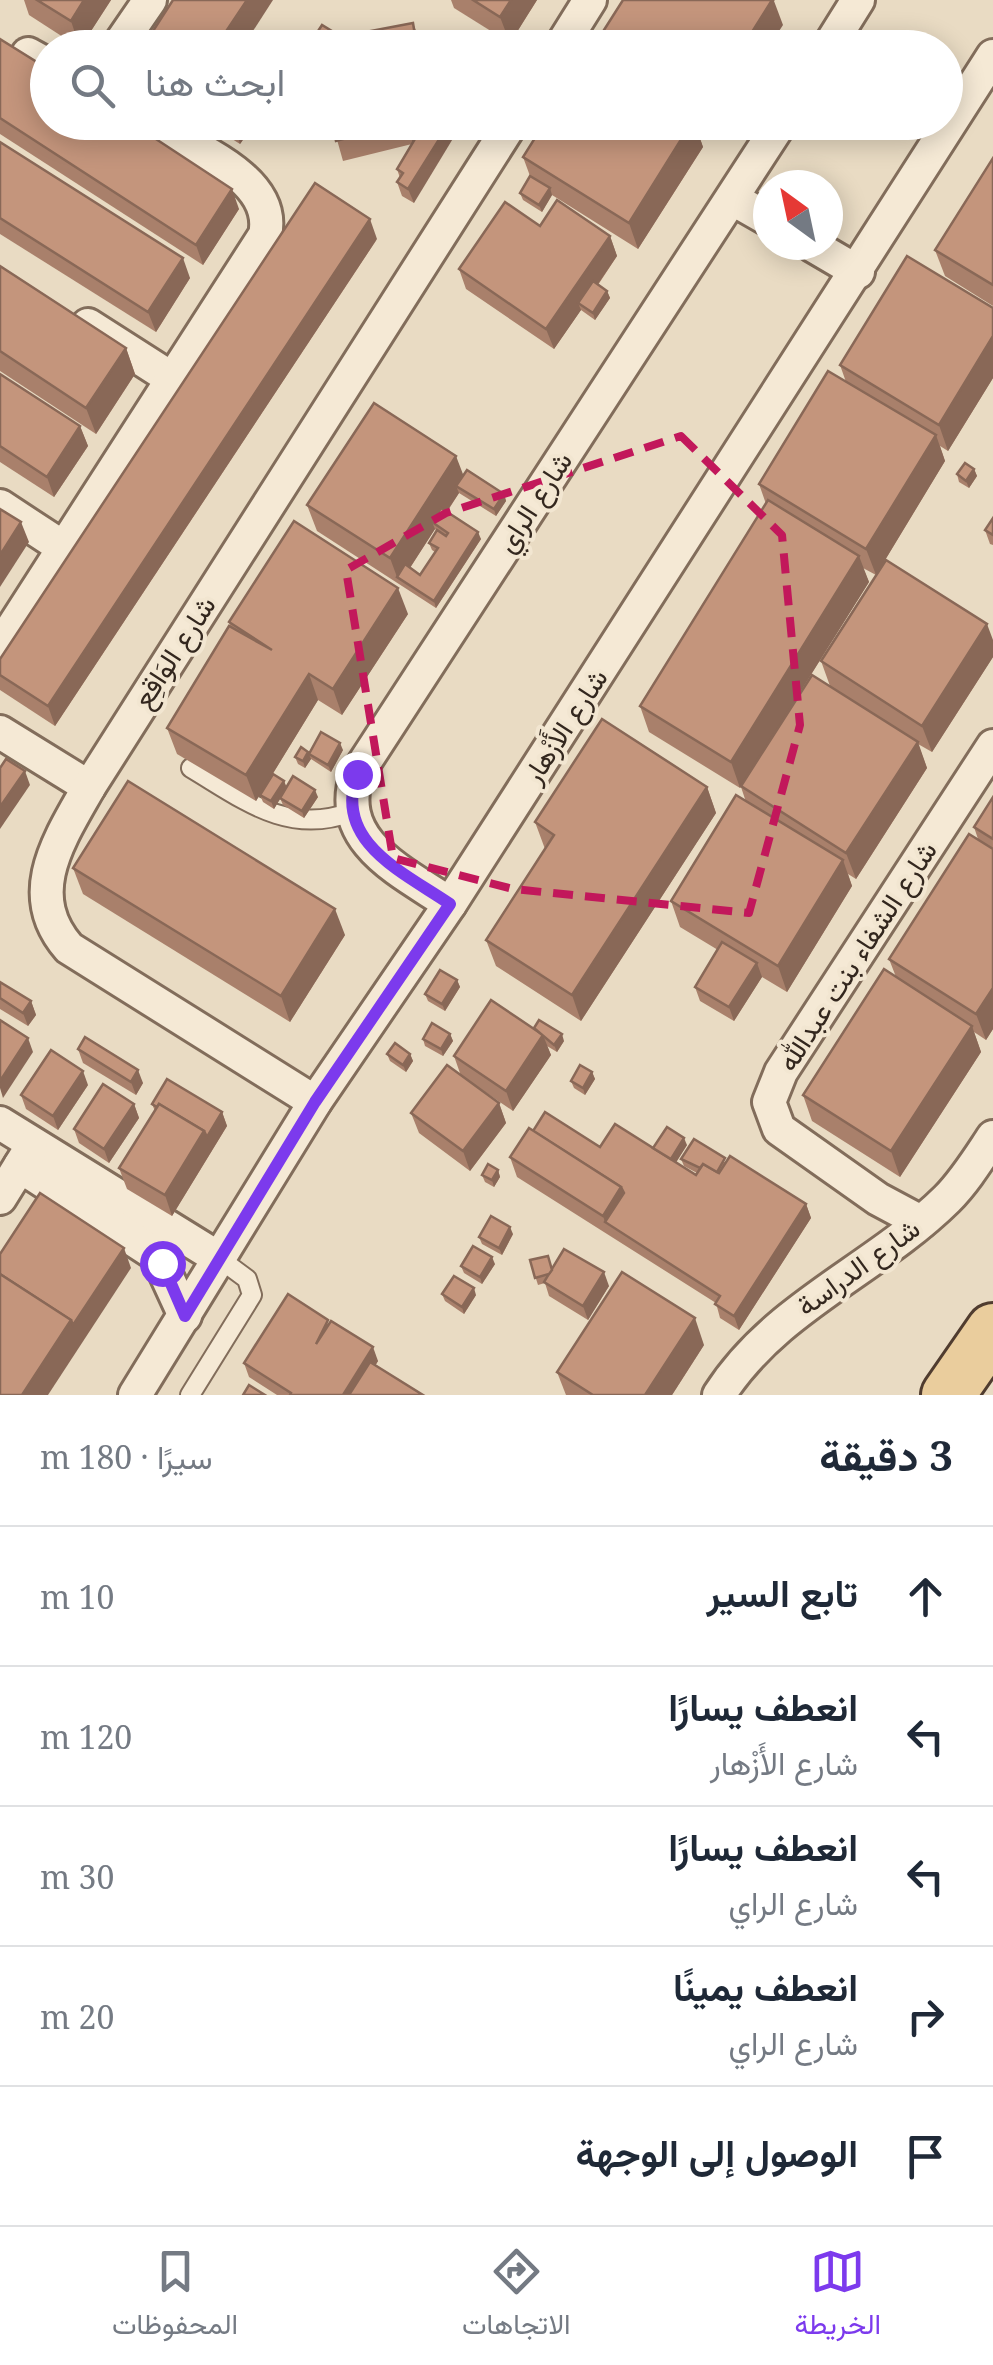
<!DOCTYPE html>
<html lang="ar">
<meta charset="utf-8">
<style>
:root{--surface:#fff;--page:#f6f6f7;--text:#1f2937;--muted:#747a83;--line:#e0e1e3;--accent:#7c3aed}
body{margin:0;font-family:"Noto Serif",Vazirmatn,serif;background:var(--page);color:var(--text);direction:rtl}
.compass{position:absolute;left:753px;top:170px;width:90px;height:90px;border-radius:50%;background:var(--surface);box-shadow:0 5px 25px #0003;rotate:327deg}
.stop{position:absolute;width:30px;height:30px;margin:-22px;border:8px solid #7c3aed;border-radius:50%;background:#fff}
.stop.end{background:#7c3aed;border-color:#fff;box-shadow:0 2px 10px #0008}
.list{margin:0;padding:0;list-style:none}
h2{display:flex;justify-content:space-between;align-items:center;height:130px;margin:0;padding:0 40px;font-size:42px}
h2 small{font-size:32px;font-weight:400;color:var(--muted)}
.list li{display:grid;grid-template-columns:65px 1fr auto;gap:30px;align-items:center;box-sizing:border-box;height:140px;padding:0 40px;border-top:2px solid var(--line)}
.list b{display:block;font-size:38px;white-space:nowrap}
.list p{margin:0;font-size:32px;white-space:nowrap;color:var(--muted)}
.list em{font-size:32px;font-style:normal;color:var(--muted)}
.icon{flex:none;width:55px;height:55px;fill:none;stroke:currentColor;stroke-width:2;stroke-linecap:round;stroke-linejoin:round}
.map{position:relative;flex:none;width:993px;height:1395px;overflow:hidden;direction:ltr}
.search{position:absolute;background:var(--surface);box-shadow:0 5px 25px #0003;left:30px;right:30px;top:30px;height:110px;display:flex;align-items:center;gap:25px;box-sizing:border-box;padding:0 35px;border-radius:55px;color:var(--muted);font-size:38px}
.sheet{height:830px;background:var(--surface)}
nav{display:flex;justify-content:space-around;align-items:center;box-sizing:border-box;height:140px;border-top:2px solid var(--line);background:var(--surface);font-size:28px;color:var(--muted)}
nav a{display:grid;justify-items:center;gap:5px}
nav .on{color:var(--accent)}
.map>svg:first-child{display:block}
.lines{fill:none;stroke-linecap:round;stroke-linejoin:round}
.lane-casing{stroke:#826d5b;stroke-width:22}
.street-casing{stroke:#826d5b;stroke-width:38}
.primary-casing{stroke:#503c2f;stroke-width:58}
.lane{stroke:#f5e9d5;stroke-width:18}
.street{stroke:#f5e9d5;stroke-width:32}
.primary{stroke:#eacd9d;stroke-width:52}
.wall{fill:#a9806b;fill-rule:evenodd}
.shaded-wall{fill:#896857}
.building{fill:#c4957c;stroke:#896857;stroke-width:2.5}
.route{stroke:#7c3aed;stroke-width:12}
.marked{fill:none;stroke:#c2185b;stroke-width:8;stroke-dasharray:20 12;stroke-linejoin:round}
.labels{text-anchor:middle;stroke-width:8;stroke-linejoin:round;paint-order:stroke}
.street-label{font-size:28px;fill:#33271e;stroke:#f2e6d1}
</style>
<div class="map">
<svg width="993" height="1395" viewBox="0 0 993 1395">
<rect width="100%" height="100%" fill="#e9dbc3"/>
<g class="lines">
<!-- lane casing -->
<g class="lane-casing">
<g id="lane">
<path d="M191 768C243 799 288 836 351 812"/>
<path d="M190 1395 252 1295 247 1279 220 1259"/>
</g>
</g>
<!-- street casing -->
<g class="street-casing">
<g id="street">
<path d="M117 48 150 0"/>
<path d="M560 48 590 0"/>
<path d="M828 48 858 0"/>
<path d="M28 54 48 65"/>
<path d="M733 199 768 219"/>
<path d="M812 245 858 272"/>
<path d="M88 325 174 380"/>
<path d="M0 506 64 548"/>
<path d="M0 647 265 235C278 177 190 147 148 122"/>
<path d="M0 732 89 787"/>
<path d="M450 904C403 872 334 842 357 774L781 122"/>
<path d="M315 1102 69 948C22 894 59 840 89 787L512 122"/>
<path d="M0 1123 220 1259"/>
<path d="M20 1166 157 1255 185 1316"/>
<path d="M0 1198 31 1148"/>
<path d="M921 1222 878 1199 779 1129 769 1102 781 1072 993 746"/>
<path d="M135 1395 315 1102 450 904 993 56"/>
<path d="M719 1395C775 1307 875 1270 947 1199 965 1181 979 1158 993 1137"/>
</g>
</g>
<!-- primary casing -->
<g class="primary-casing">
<path id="primary" d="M948 1395 993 1330"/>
</g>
<!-- lane -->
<use href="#lane" class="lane"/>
<!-- street -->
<use href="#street" class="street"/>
<!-- primary -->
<use href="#primary" class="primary"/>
</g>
<!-- wall -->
<g class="wall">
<path d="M24 0H111L80 48 29 15Z"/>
<path d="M451 0H537L510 43 454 8Z"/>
<path d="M0 39 239 209 203 265 0 134Z"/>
<path d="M332 122H424L419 133 414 203 402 196 397 182 400 178 397 169 412 144 343 161Z"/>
<path d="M545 122H721L712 135 695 124 703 147 638 249 552 195 542 212 523 200 520 193 530 176 523 157Z"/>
<path d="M219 125 252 127 240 144 221 132Z"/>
<path d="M0 142 190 278 156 332 0 234Z"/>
<path d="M993 158V306L945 276 935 250Z"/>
<path d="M540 226 610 236 617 256 598 285 607 291 610 298 595 320 581 310 554 349 466 289 459 269Z"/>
<path d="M377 239 55 726 0 690V659Z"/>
<path d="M0 266 126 348 135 374 96 434 0 371Z"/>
<path d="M993 308V378L948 451 940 446 945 461 876 575 863 568 869 582 775 732 830 686 821 661 993 640V657L932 752 918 744 927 768 856 879 848 874 852 886 787 992 762 977 734 1021 700 1001 695 987 718 950 680 927 671 901 746 802 741 787 740 788 649 732 640 706 766 504 759 484 846 382 840 365Z"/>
<path d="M0 374 80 426 88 446 54 497 0 462Z"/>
<path d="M974 469 977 476 969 488 959 482 957 474Z"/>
<path d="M463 475 504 494 506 501 496 516 459 493 447 512 481 539 436 608 317 531 307 505ZM435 529 437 531 429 543 432 550 435 552 420 575 410 568Z"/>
<path d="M993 518V545L990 544 985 530Z"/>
<path d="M408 614 342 715 318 700 256 801 177 754 167 728 230 627 229 622Z"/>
<path d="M343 750 331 772 311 759 305 768 298 764 295 757 308 752Z"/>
<path d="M284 781 286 787 318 797 304 818 283 805 280 798 274 809 263 802 260 795Z"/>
<path d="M707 787 716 813 581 1021 496 966 486 940 545 849 535 822Z"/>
<path d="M993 797V1029L986 1040 974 1032 981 1052 900 1177 812 1121 803 1095 896 977 889 959 978 839 974 827Z"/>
<path d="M73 868 345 935 290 1022 83 894Z"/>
<path d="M457 980 460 987 445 1011 428 1001 425 994Z"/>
<path d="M0 982 31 1001 36 1015 28 1026 0 1009Z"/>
<path d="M534 1028 564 1041 557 1052 547 1046 551 1055 513 1111 469 1081 499 1103 506 1123 470 1171 419 1133 411 1113 461 1076 454 1056Z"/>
<path d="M450 1034 453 1041 443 1056 425 1046 423 1039Z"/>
<path d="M78 1049 143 1083 136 1095 83 1063Z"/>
<path d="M387 1054H410L413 1061 406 1072 390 1061Z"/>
<path d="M592 1072 595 1079 585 1095 574 1088 571 1081Z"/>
<path d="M88 1085 58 1130 26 1109 21 1095Z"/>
<path d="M134 1104 139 1118 109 1163 79 1143 74 1129Z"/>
<path d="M152 1104 222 1112 227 1126 172 1216 127 1189 119 1168 155 1111Z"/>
<path d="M533 1131 600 1147 653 1148 687 1145 676 1162 696 1175 697 1173 684 1166 681 1159 727 1162 806 1204 811 1218 739 1330 720 1318 716 1303 517 1177 510 1157Z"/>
<path d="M498 1170 500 1177 494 1187 485 1182 482 1175Z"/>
<path d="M513 1234 502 1255 482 1244 479 1237Z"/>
<path d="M530 1260 552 1269 609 1286 588 1320 549 1296 545 1283 538 1285Z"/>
<path d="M495 1264 482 1284 464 1273 461 1266Z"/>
<path d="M442 1294 476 1295 464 1314 445 1301Z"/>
<path d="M329 1323 378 1361 375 1366 423 1395H277L249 1377 244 1363Z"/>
<path d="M704 1345 672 1395H566L557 1372Z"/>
</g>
<!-- shaded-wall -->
<g class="shaded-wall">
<path d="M84 0H111L80 48 71 21Z"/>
<path d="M247 0H273L242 48H215Z"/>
<path d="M511 0H537L510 43 500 17Z"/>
<path d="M763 0H775L774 1 783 25 768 48H742Z"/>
<path d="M413 23 421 44V48H417Z"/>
<path d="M247 122H250L252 127 240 144 238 137Z"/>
<path d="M406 122H424L413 143Z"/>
<path d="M450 122H463L414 203 408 189Z"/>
<path d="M692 122H694L703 147 638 249 629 223Z"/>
<path d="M708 122H721L712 135Z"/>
<path d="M550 188 552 195 542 212 539 205Z"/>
<path d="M232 189 239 209 203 265 196 245Z"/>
<path d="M370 219 377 239 55 726 48 706Z"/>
<path d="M610 236 617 256 583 306 578 303 581 310 554 349 546 329Z"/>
<path d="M183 258 190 278 156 332 148 312Z"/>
<path d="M607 291 610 298 595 320 593 313Z"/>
<path d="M993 336V378L948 451 939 425Z"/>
<path d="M126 348 135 374 96 434 86 408Z"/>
<path d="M80 426 88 446 54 497 47 477Z"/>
<path d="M936 435 945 461 876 575 866 549Z"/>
<path d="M456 456 466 482 456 486 459 493 437 526 432 522 435 529 402 580 397 577 390 558Z"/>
<path d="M974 469 977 476 969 488 966 481Z"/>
<path d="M504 494 506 501 496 516 494 509Z"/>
<path d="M21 522 29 542 0 587V555Z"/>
<path d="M478 532 481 539 436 608 434 601Z"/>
<path d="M859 556 869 582 740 788 731 762Z"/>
<path d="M398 588 408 614 342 715 333 689Z"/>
<path d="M987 624 993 640V657L932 752 922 726Z"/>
<path d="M309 674 318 700 256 801 246 775Z"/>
<path d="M918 742 927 768 856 879 846 853Z"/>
<path d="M340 743 343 750 331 772 328 765Z"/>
<path d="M308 752 311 759 305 768 303 761Z"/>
<path d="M25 771 30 785 0 829V807Z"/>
<path d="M284 781 287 788 274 809 271 801Z"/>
<path d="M707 787 716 813 581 1021 572 995Z"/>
<path d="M315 790 318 797 304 818 302 811Z"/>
<path d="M843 860 852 886 787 992 778 966Z"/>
<path d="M335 909 345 935 290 1022 281 996Z"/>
<path d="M757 963 762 977 734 1021 729 1007Z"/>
<path d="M457 980 460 987 445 1011 442 1004Z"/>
<path d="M993 988V1029L986 1040 976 1014Z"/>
<path d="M31 1001 36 1015 28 1026 23 1013Z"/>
<path d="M972 1026 981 1052 900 1177 891 1151Z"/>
<path d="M450 1034 453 1041 443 1056 441 1049Z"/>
<path d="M562 1034 564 1041 557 1052 554 1045Z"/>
<path d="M543 1035 551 1055 513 1111 506 1091Z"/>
<path d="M28 1038 33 1052 3 1098 0 1088V1081Z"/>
<path d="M410 1054 413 1061 406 1072 403 1065Z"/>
<path d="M138 1070 143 1083 136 1095 131 1082Z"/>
<path d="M83 1071 88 1085 58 1130 53 1116Z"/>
<path d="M592 1072 595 1079 585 1095 583 1088Z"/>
<path d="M499 1103 506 1123 470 1171 463 1151Z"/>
<path d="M134 1104 139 1118 109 1163 104 1149Z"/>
<path d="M222 1112 227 1126 172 1216 165 1195 204 1131Z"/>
<path d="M684 1138 687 1145 672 1169 669 1162Z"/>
<path d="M498 1170 500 1177 494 1187 492 1180Z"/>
<path d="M621 1187 629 1207 605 1222 603 1216Z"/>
<path d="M806 1204 811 1218 739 1330 734 1316Z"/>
<path d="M510 1227 513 1234 502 1255 499 1248Z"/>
<path d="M124 1248 131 1268 48 1395H22L71 1320Z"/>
<path d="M492 1257 495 1264 482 1284 480 1277Z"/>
<path d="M604 1272 609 1286 588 1320 583 1306Z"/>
<path d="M474 1288 476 1295 464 1314 462 1307Z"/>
<path d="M695 1318 704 1345 672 1395H645Z"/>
<path d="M373 1347 378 1361 357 1395H343Z"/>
</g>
<!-- building -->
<g class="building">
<path d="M37 0H84L71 21Z"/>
<path d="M173 0H247L215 48H142Z"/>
<path d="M473 0H511L500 17Z"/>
<path d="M623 0H772L742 48H607L597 41Z"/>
<path d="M413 23 417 48H307L322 25 358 47 360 33Z"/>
<path d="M0 39 48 69V122H130L232 189 196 245 0 118Z"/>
<path d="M220 122H247L238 137 219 125Z"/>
<path d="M332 122H406L336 141Z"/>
<path d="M425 122H450L408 189 397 182 403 173 397 169Z"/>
<path d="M545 122H692L629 223 523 157Z"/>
<path d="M0 142 183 258 148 312 0 218Z"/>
<path d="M993 158V285L935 250Z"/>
<path d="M530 176 550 188 539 205 520 193Z"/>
<path d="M315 183 370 219 48 706 0 675V659Z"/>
<path d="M557 200 610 236 546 329 459 269 505 202 540 226Z"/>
<path d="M907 256 993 308V336L939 425 840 365Z"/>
<path d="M0 266 126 348 86 408 0 351Z"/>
<path d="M593 281 607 291 593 313 578 303Z"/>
<path d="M828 371 936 435 866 549 759 484Z"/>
<path d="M0 374 80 426 47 477 0 446Z"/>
<path d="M374 403 456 456 390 558 307 505Z"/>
<path d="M965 463 974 469 966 481 957 474Z"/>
<path d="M467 470 504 494 494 509 456 486Z"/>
<path d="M768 500 859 556 731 762 640 706Z"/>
<path d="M441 508 478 532 434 601 397 577 405 564 420 575 438 548 429 543 437 530 446 536 448 533 432 522Z"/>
<path d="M0 509 21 522 0 555Z"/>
<path d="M993 518V535L985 530Z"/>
<path d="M294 521 398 588 333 689 309 674 246 775 167 728 229 626 272 650 229 622Z"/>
<path d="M886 560 987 624 922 726 821 661Z"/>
<path d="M812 675 918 742 846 853 741 786Z"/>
<path d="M602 719 707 787 572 995 486 940 554 835 535 822Z"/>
<path d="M321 732 340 743 328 765 309 754Z"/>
<path d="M301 747 308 752 303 761 295 757Z"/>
<path d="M6 759 25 771 0 807V768Z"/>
<path d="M273 774 284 781 271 801 260 795Z"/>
<path d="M293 776 315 790 302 811 280 798Z"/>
<path d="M128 781 335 909 281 996 73 868Z"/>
<path d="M736 795 843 860 778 966 671 901Z"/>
<path d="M993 797V839L974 827Z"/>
<path d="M969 834 993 849V988L976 1014 889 959Z"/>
<path d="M722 942 757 963 729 1007 695 987Z"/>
<path d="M884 969 972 1026 891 1151 803 1095Z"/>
<path d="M440 970 457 980 442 1004 425 994Z"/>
<path d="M0 982 31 1001 23 1013 0 998Z"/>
<path d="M491 1000 543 1035 506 1091 454 1056Z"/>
<path d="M0 1020 28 1038 0 1081Z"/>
<path d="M539 1020 562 1034 554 1045 534 1028Z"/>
<path d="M432 1023 450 1034 441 1049 423 1039Z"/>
<path d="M85 1037 138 1070 131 1082 78 1049Z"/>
<path d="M395 1043 410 1054 403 1065 387 1054Z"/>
<path d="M51 1050 83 1071 53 1116 21 1095Z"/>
<path d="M447 1065 499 1103 463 1151 411 1113Z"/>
<path d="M580 1065 592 1072 583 1088 571 1081Z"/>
<path d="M167 1079 222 1112 207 1137 204 1131 159 1104 157 1107 152 1104Z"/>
<path d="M103 1084 134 1104 104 1149 74 1129Z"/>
<path d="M159 1104 204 1131 165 1195 119 1168Z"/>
<path d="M545 1112 600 1147 615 1124 696 1175 703 1164 719 1173 730 1156 806 1204 734 1316 715 1304 720 1296 605 1222 624 1193 621 1187 533 1131Z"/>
<path d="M667 1127 684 1138 671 1159 653 1148Z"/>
<path d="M529 1128 621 1187 603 1216 510 1157Z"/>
<path d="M694 1139 725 1158 717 1172 703 1164 700 1168 681 1159Z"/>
<path d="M488 1164 498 1170 492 1180 482 1175Z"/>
<path d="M40 1193 124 1248 73 1325 71 1320 0 1274V1254Z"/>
<path d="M491 1216 510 1227 499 1248 479 1237Z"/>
<path d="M473 1246 492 1257 480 1277 461 1266Z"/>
<path d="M564 1249 604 1272 583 1306 544 1282Z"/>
<path d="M548 1256 552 1270 549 1274 535 1278 530 1260Z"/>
<path d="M622 1272 695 1318 645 1395H593L557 1372Z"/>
<path d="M0 1274 71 1320 22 1395H0Z"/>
<path d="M454 1276 474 1288 462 1307 442 1294Z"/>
<path d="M288 1294 328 1320 316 1344 331 1321 373 1347 343 1395H290L291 1393 244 1363Z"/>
<path d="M370 1362 423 1395H349Z"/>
<path d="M249 1385 265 1395H243Z"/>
</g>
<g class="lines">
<!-- route -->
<path class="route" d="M162 1263 185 1316 315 1102 450 904C403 872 333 842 357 774"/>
</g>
<!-- marked area -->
<path class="marked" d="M681 436 782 535 800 725 749 913 513 889 393 858 346 570 446 513Z"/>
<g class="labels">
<!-- street labels -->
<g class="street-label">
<text transform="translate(534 502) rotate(-57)" y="10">شارع الراي</text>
<text transform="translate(174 652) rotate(-57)" y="10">شارع الوَاقِع</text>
<text transform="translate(565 726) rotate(-57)" y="10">شارع الأَزْهار</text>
<text transform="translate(857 956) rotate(-57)" y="10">شارع الشفاء بنت عبدالله</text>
<text transform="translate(858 1267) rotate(-36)" y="10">شارع الدراسة</text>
</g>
</g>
</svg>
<svg class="compass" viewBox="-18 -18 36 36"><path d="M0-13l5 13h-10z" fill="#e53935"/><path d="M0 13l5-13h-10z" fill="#747a83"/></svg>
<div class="stop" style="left:162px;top:1263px"></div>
<div class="stop end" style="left:357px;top:774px"></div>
<div class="search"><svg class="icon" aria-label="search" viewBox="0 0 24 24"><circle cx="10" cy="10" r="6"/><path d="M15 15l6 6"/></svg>ابحث هنا</div>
</div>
<section class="sheet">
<h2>3 دقيقة<small>سيرًا · 180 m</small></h2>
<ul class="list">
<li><svg class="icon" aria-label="ahead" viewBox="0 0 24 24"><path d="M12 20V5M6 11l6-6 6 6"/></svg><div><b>تابع السير</b></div><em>10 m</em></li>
<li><svg class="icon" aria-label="left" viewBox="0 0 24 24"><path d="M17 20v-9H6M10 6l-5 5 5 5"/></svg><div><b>انعطف يسارًا</b><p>شارع الأَزْهار</p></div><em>120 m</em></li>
<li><svg class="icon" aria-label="left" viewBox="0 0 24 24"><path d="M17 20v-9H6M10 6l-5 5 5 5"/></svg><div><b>انعطف يسارًا</b><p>شارع الراي</p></div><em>30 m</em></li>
<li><svg class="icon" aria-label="right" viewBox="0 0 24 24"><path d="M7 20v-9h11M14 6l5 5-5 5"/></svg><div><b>انعطف يمينًا</b><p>شارع الراي</p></div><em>20 m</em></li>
<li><svg class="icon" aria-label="arrive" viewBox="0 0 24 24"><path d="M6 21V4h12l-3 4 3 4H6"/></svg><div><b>الوصول إلى الوجهة</b></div></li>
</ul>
</section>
<nav>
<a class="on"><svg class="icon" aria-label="map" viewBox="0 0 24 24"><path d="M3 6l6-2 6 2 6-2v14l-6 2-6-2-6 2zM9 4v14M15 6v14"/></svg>الخريطة</a>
<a><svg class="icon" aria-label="directions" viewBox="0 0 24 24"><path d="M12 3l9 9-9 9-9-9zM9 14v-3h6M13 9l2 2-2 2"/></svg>الاتجاهات</a>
<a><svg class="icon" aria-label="saved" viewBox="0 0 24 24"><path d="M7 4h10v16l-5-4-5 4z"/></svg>المحفوظات</a>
</nav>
